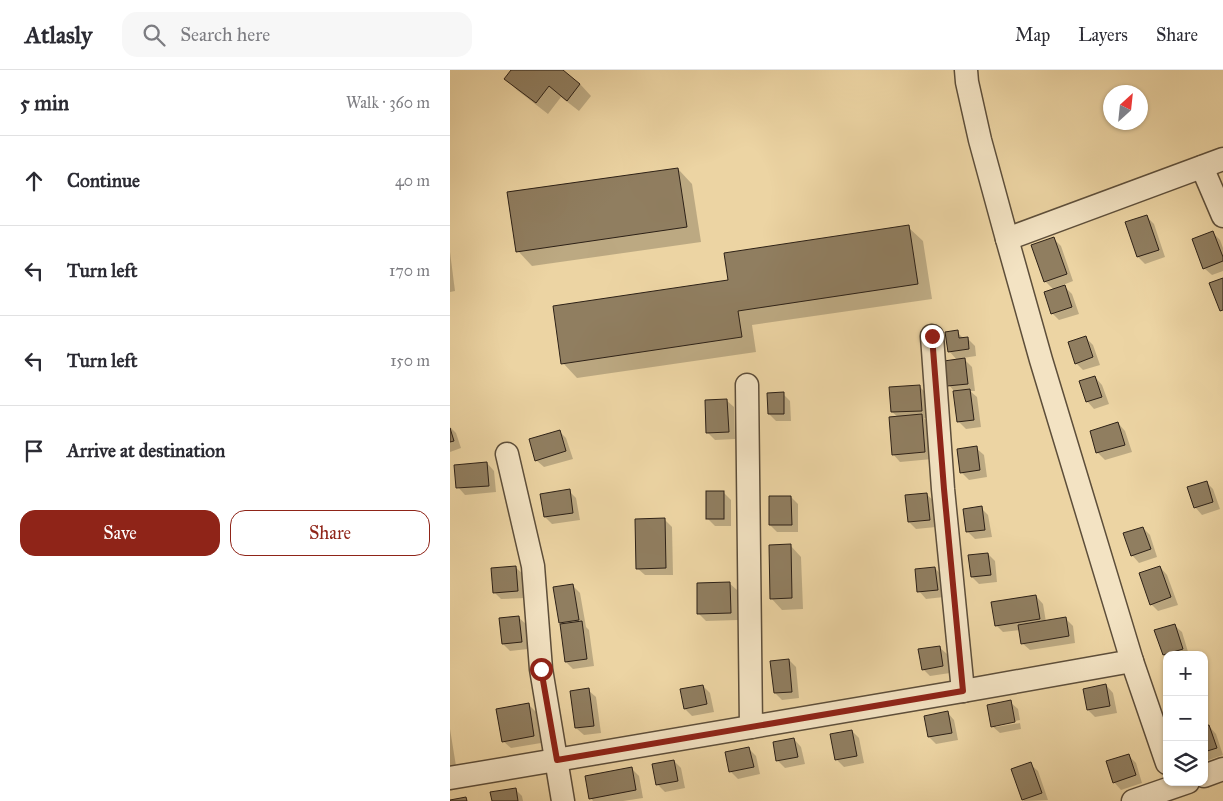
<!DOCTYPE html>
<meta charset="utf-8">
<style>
:root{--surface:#fff;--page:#f7f7f7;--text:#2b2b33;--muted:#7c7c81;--line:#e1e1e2;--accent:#8f2418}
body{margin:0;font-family:"IM FELL Great Primer",serif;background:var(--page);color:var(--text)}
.controls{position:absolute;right:15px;bottom:15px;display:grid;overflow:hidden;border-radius:10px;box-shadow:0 1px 4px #0004}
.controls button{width:45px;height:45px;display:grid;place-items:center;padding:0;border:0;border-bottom:1px solid var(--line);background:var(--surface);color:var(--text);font:25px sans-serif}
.compass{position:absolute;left:653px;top:15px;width:45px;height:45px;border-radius:50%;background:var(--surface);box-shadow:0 1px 4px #0004;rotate:27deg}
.stop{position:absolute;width:15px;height:15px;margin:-11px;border:4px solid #8f2418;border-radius:50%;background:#fff}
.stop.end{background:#8f2418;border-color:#fff;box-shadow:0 1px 5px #0008}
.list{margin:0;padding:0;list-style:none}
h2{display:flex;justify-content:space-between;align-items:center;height:65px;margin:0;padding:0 20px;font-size:21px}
h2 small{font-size:16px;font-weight:400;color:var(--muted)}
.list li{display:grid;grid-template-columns:32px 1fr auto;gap:15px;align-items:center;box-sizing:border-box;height:90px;padding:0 20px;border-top:1px solid var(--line)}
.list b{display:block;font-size:19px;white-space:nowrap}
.list em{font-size:16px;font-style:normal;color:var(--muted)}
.actions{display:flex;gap:10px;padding:15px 20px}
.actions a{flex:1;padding:11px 0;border:1px solid var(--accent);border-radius:15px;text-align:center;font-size:18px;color:var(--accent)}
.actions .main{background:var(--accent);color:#fff}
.icon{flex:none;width:28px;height:28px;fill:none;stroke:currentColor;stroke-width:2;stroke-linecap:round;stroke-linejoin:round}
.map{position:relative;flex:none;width:773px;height:731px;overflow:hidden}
header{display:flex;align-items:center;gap:30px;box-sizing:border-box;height:70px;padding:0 25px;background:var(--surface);border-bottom:1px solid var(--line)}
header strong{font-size:24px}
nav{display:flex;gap:28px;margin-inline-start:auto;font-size:18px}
.search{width:350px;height:45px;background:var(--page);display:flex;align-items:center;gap:12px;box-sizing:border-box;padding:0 18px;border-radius:15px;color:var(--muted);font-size:19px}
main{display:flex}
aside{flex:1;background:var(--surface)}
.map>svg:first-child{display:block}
.shadow{fill:#0003}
.building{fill:#907e60;stroke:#2d2117}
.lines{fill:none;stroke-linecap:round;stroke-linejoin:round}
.minor-casing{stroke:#5d4e3a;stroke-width:25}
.minor{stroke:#f3e3c3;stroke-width:22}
.route{stroke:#8f2418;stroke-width:6}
</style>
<header>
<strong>Atlasly</strong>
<div class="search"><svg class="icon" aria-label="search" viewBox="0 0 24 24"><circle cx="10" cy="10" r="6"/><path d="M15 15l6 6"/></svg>Search here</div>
<nav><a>Map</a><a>Layers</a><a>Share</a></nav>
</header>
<main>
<aside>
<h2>5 min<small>Walk · 360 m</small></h2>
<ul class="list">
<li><svg class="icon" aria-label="ahead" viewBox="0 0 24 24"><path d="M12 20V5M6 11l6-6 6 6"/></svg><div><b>Continue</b></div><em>40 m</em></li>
<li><svg class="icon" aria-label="left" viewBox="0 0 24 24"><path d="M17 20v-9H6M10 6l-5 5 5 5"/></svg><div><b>Turn left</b></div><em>170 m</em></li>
<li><svg class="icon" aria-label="left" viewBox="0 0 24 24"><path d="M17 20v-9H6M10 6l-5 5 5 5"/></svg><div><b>Turn left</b></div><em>150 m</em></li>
<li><svg class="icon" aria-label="arrive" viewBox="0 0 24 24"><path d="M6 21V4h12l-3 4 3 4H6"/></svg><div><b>Arrive at destination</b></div></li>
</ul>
<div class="actions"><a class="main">Save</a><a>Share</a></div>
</aside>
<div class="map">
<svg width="773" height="731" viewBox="0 0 773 731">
<rect width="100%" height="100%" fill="#ecd4a3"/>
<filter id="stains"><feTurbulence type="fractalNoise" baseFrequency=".004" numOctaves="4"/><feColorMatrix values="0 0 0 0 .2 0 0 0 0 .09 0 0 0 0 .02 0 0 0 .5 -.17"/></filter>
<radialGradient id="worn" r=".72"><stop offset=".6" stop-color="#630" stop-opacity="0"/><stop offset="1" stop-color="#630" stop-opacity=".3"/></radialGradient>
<!-- shadow -->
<g class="shadow">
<path d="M63 0H110L130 14 141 26 129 41 111 27 98 44 67 20 56 9Z"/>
<path d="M228 99 242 114 251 172 82 196 68 181Z"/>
<path d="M696 146 704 154 715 187 695 194 688 187Z"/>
<path d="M458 157 473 171 482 229 302 255 306 282 127 308 113 293 280 211Z"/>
<path d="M763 163 770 170 773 178V201L762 205 754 198Z"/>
<path d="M604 169 611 176 623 211 613 215 622 224 629 244 609 250 602 243 604 220 595 211Z"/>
<path d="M0 182 5 221 0 222Z"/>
<path d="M507 262 514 269 517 268 525 276 526 286 513 288 522 297 525 321H520L527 327 531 357 516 359 508 351 504 321 499 315 508 291 499 281Z"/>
<path d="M636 268 643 275 650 295 633 300 626 293Z"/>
<path d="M645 307 652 315 659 334 644 339 637 331Z"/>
<path d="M470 317 477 324 478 348H474L479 353 482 389 450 392 443 384 448 347 442 342Z"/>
<path d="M333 324 340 331 341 351H326L319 344Z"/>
<path d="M276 330 284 337 285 369 265 370 257 362Z"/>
<path d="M668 353 675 361 682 382 655 390 648 383 641 361Z"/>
<path d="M0 357 6 363 11 378 0 382Z"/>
<path d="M109 361 116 368 123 389 94 397 86 390Z"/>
<path d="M526 378 534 385 537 407 519 410 511 402Z"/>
<path d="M37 393 44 401 46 422 15 425 8 417Z"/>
<path d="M756 412 763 419 770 439 752 445 745 437Z"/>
<path d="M119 421 126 428 130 450 102 454 95 447 92 425Z"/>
<path d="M274 423 281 430V456H265L257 448Z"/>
<path d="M476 424 484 431 486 457 466 459 459 452Z"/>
<path d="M341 427 348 434V462H327L320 455Z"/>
<path d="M531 438 538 445 542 467 525 469 518 462Z"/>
<path d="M215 450 222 457 223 505H195L187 498Z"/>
<path d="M693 458 700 465 707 487 689 493 682 485Z"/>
<path d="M340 475 351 487 353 539 332 540 321 528Z"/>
<path d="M538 484 545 491 547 512 529 514 522 507Z"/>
<path d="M65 497 73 504 75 528 51 529 44 522Z"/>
<path d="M710 497 717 505 728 535 708 541 701 534Z"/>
<path d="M485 498 492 506 494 527 476 529 469 521Z"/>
<path d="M279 513 287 520 288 550 256 551 249 544Z"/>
<path d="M122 515 130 523 136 557 139 560 144 596 123 599 116 592 113 555 110 553Z"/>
<path d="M586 526 593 534 596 552 615 548 623 556 625 573 580 580 572 573 570 560 553 562 546 555Z"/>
<path d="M68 547 76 554 78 579 60 581 53 574Z"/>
<path d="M724 555 732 562 739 585H717V588L714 585 706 561Z"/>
<path d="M489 577 497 584 500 603 480 606 473 599Z"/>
<path d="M339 590 346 597 349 628 332 630 325 623Z"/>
<path d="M656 615 663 623 667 643 645 647 638 640Z"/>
<path d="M253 616 260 623 264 642 242 646 235 639Z"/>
<path d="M138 620 146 627 151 663 134 665 126 658Z"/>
<path d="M560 632 568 639 570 650 546 655V657L570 653 571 659 550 663 542 656Z"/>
<path d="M78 634 86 642 91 673 61 678 53 671Z"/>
<path d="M497 642 504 650 508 670 486 674 479 667Z"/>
<path d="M759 656 766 664 773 685 756 691 754 689V658Z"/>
<path d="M0 659 6 696 0 697Z"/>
<path d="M402 661 409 668 414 693 394 697 386 689Z"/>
<path d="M344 669 351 677 355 694 335 698 328 691 324 673Z"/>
<path d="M299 679 306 686 310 704 288 709 281 702 277 683Z"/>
<path d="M678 685 686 693 692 713 671 720 664 712Z"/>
<path d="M224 691 231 698 235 718 215 722 207 714Z"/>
<path d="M580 694 588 701 598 730 574 731 573 730Z"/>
<path d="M182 699 189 706 193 728 173 731H143L141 728Z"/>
<path d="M65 719 72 726 73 731H43Z"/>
</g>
<!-- building -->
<g class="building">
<path d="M61 0H113L130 14 117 31 99 16 86 33 54 9Z"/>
<path d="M228 98 237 157 66 182 57 122Z"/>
<path d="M697 145 709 180 687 187 675 152Z"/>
<path d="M459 155 468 214 288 241 292 267 111 294 103 236 278 210 274 183Z"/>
<path d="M763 161 773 187V191L753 199 742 169Z"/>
<path d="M604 167 617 204 594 212 581 175Z"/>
<path d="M773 208V240L770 241 759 213Z"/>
<path d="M615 215 622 237 601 244 594 222Z"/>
<path d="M508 260 509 268 518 267 519 279 498 282 495 262Z"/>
<path d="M636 266 643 287 625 294 618 272Z"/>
<path d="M515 288 518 314 497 316 494 291Z"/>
<path d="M645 306 652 327 636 332 629 311Z"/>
<path d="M470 315 472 341 441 342 439 317Z"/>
<path d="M520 319 524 350 507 352 503 321Z"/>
<path d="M334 322V344H318L317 323Z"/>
<path d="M277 329 279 362 256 363 255 330Z"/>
<path d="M472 344 475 382 442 385 439 347Z"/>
<path d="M668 352 675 375 646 383 640 361Z"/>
<path d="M0 358 4 371 0 372Z"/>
<path d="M110 360 116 381 85 391 79 369Z"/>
<path d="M527 376 530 400 510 403 507 379Z"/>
<path d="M37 392 39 416 6 418 4 395Z"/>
<path d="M757 411 763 432 744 438 737 417Z"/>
<path d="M120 419 123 443 94 447 90 424Z"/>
<rect x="256" y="421" width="18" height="28"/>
<path d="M477 423 480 450 458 452 455 425Z"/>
<path d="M319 426H341L342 455H319Z"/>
<path d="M532 436 535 460 516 462 513 439Z"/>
<path d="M215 448 216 498 186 499 185 449Z"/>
<path d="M693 457 701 479 681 486 673 463Z"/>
<path d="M341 474 342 528 320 529 319 475Z"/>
<path d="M538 483 541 505 521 507 518 485Z"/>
<path d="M66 496 68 521 43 523 41 498Z"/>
<path d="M710 496 721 527 700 535 689 503Z"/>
<path d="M485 497 488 520 467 522 465 499Z"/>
<path d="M280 512 281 543 247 544V513Z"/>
<path d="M123 514 129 550 109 553 103 517Z"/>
<path d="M586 525 590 549 545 556 541 532Z"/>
<path d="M69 546 72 572 52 574 49 548Z"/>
<path d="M616 547 619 566 571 574 568 555Z"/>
<path d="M132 551 137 589 115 592 110 554Z"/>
<path d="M725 554 733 579 713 585 704 560Z"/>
<path d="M490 576 493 596 472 600 468 579Z"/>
<path d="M339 589 342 622 324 623 320 591Z"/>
<path d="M656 614 660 636 637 640 633 619Z"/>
<path d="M253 615 257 634 234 639 230 619Z"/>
<path d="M139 618 144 656 125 658 120 621Z"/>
<path d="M561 630 565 652 541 657 537 635Z"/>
<path d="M79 633 84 666 52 672 46 639Z"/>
<path d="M498 641 502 663 478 667 474 646Z"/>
<path d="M759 655 767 678 754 682V656Z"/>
<path d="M402 660 407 686 385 690 380 664Z"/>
<path d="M344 668 348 687 326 691 323 672Z"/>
<path d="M299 677 304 697 279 702 275 682Z"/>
<path d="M679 684 686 705 663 713 656 691Z"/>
<path d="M224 690 228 711 206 715 202 694Z"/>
<path d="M581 692 592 723 572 730 561 699Z"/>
<path d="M182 697 186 720 139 729 135 706Z"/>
<path d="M66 718 68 731H42L40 722Z"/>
<path d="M16 727 17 731H0V730Z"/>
</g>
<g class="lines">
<!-- minor casing -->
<g class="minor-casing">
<g id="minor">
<path d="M516 0 517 12 530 70 557 169 591 290 682 591 717 693"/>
<path d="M752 97 773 146"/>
<path d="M557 169 773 89"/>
<path d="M482 266 493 419 513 621"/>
<path d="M297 315 301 657"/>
<path d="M57 384 83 496 91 599 113 731"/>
<path d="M754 706 773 699"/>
<path d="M0 708 513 621 682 591"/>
<path d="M683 731 738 712"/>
</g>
</g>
<!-- minor -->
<use href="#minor" class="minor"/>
</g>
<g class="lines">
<!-- route -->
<path class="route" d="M91 599 107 690 513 621 494 419 482 266"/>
</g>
<rect width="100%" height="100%" filter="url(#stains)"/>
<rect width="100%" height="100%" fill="url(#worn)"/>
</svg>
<div class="controls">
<button>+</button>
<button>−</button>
<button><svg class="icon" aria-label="layers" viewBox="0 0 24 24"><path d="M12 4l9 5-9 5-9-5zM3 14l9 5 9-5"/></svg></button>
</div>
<svg class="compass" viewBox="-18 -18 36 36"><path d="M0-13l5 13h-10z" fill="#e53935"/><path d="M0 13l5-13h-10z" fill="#7c7c81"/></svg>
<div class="stop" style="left:91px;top:599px"></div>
<div class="stop end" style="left:482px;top:266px"></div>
</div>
</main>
